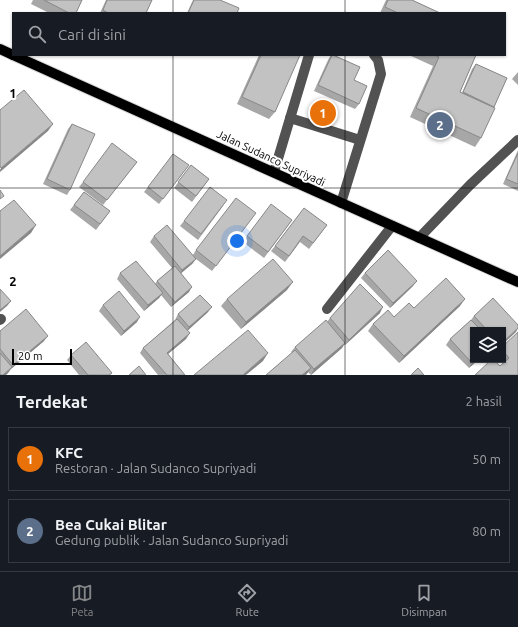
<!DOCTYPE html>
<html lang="id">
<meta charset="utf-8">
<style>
:root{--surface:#171b24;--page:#242831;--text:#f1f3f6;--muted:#9ea1a6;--line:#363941;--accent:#858687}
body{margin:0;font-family:Ubuntu,sans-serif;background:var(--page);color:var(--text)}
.controls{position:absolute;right:12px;bottom:12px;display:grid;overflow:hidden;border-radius:0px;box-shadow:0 1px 3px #0004}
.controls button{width:36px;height:36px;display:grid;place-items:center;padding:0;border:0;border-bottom:1px solid var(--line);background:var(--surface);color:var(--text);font:20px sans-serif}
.scale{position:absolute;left:12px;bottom:10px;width:60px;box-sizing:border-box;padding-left:4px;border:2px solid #000;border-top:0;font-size:11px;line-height:14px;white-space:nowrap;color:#000;-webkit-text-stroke:3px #fff;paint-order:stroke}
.you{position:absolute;left:237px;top:241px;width:14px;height:14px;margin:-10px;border:3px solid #fff;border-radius:50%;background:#1a73e8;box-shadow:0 0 0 6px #1a73e833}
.badge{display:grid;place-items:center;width:26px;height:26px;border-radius:50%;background:var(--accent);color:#fff;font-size:13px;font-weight:700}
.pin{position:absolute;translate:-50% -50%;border:2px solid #fff;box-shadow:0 1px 4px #0006}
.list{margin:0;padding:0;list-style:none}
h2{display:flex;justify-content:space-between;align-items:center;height:52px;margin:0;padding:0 16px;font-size:17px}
h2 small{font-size:13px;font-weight:400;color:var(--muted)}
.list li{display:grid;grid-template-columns:26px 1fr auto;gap:12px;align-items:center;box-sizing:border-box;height:64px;margin:0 8px 8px;padding:0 8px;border:1px solid var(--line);border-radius:0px}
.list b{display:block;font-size:15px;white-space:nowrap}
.list p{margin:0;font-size:13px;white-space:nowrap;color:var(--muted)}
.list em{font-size:13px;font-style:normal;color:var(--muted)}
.icon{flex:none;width:22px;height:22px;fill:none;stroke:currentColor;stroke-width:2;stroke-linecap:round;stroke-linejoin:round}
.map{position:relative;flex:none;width:518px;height:375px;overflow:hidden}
.search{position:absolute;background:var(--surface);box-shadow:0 1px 3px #0004;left:12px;right:12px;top:12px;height:44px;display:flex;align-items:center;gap:10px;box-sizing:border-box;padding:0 14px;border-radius:0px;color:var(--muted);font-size:15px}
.sheet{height:196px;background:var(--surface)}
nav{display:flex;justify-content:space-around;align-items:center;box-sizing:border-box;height:56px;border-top:1px solid var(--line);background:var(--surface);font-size:11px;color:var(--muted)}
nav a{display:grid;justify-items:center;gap:2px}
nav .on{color:var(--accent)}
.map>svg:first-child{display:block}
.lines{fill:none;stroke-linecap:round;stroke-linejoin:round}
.major-casing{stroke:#dbdbdb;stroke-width:12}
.minor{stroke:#525252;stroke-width:10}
.major{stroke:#000;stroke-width:10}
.wall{fill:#a7a7a7}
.shaded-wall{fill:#888}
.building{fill:#c2c2c2;stroke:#888}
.grid{fill:none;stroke:#000;stroke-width:1;stroke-opacity:0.55}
.labels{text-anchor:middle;stroke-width:4;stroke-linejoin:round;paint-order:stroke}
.street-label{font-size:11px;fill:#000;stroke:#fff}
.grid-label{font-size:13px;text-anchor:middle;font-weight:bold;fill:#000;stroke:#fff;stroke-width:4;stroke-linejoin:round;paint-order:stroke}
</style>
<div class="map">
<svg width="518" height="375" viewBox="0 0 518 375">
<rect width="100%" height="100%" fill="#fff"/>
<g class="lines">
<!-- major casing -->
<g class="major-casing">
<g id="major">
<path d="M0 49 13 55"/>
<path d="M13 55C182 131 349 207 518 282"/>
</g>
</g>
<!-- minor -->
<g class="minor">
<path d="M290 118 360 140"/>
<path d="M274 172 309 55"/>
<path d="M341 203 381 74 378 60 374 55"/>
<path d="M419 238 470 185 518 140"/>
<path d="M327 309 392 226"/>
<path d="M0 320 1 319"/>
</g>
<!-- major -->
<use href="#major" class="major"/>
</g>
<!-- wall -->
<g class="wall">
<path d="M33 0H82L76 13H49L31 4Z"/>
<path d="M106 0H152L146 13H100Z"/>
<path d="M193 0H220L237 13H187Z"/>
<path d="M386 0H412L440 13H380Z"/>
<path d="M259 55H299L275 112 269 119 237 104Z"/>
<path d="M331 55 359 104 355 109 314 91 328 60Z"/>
<path d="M411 55H476L460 92 462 93 472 69 476 64 507 78 494 107 481 138 475 147 410 117 433 66 411 56Z"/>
<path d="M518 72V85L512 79Z"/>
<path d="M72 124 70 190 67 195 43 184 68 129Z"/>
<path d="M518 150V191L503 184Z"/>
<path d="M137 162 103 205 79 187 83 182Z"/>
<path d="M189 165 159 204 144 192 148 187Z"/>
<path d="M191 165 209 179 192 202 174 188Z"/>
<path d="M84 192 110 211 96 230 70 210Z"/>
<path d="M223 206 198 240 180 226 184 221Z"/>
<path d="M252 218 212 271 196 259 192 264 181 273 189 292 171 307 161 295 159 298 144 311 117 279 120 273 155 284 157 281 172 268 150 242 154 236 193 255 196 250Z"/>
<path d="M292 220 264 258 243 242 247 236Z"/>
<path d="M327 225 309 249 300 242 285 262 271 251 275 246Z"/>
<path d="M365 273 413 286 390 308 361 278Z"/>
<path d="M287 290 241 329 221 306 227 299Z"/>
<path d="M103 305 137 322 121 336 99 311Z"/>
<path d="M460 306 399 363 368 331 373 324 394 317 414 308Z"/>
<path d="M208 312 187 331 186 339 168 354 185 375H158L140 353 143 348 175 320 178 314Z"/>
<path d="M380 313 345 345H344L342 348 311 375 308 372 306 375 291 352 295 347 327 322 330 318Z"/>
<path d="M474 316 516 332 503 330H473V360H478L469 368 446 345 450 339 471 320Z"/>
<path d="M0 331 44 341 11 369 6 375H0Z"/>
<path d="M503 346 518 375H475L500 366 503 364 499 360H503Z"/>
<path d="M71 355 112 373 110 375H79L67 360Z"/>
</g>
<!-- shaded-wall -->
<g class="shaded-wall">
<path d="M53 124 48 131 0 172V170L1 168Z"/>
<path d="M36 225 31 233 0 259V256Z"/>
<path d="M196 259 192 264 179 275 182 270Z"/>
<path d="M417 281 413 286 390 308 393 303Z"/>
<path d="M293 282 287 290 241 329 246 322Z"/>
<path d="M192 287 189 292 171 307 175 302Z"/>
<path d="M163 293 159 298 144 311 148 305Z"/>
<path d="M465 299 460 306 399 363 404 356Z"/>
<path d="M11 301 7 306 0 312V310Z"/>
<path d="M212 307 208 312 186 332 189 327Z"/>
<path d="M383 307 380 313 345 345 349 340Z"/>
<path d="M140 317 137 322 121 336 124 331Z"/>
<path d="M518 328 516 332 503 344V342Z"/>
<path d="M190 333 186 339 163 358 167 353Z"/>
<path d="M48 336 44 341 11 369 8 373 6 375H3L11 369 13 365Z"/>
<path d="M345 343 342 348 311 375 314 369Z"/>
<path d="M268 353 263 361 246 375H243Z"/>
<path d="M476 360H478L469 368 472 363Z"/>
<path d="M311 368 306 375H302Z"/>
</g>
<!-- building -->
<g class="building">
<path d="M44 0H82L76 13H69Z"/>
<path d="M107 0H152L146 13H108L103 10Z"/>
<path d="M194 0H220L239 8 237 13H188Z"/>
<path d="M388 0H412L440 13H398L385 7Z"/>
<path d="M261 55H300L275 112 242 97Z"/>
<path d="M332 55H333L360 67 354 80 367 86 359 104 318 85Z"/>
<path d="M434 55H476L460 92 495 108 481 138 416 108 439 57Z"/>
<path d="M476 64 507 78 494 107 463 92Z"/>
<path d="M24 90 53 124 1 168 0 166V110Z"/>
<path d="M72 124 95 134 70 190 47 179Z"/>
<path d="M112 143 137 162 107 200 83 182Z"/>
<path d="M518 153V184L506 179Z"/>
<path d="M173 154 189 165 163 199 148 187Z"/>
<path d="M191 165 209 179 196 196 178 182Z"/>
<path d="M210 187 227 200 201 234 184 221Z"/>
<path d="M0 190 4 196 0 199Z"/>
<path d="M84 192 110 211 100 224 74 205Z"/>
<path d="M236 198 256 213 216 266 196 250Z"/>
<path d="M14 200 36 225 0 256V211Z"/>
<path d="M271 204 292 220 268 252 247 236Z"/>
<path d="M304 208 327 225 313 243 303 236 289 256 275 246Z"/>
<path d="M167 225 196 259 182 270 154 236Z"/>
<path d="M388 250 417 281 393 303 365 273Z"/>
<path d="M273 259 293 282 246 322 227 299Z"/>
<path d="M136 261 163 293 148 305 120 273Z"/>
<path d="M175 266 192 287 175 302 157 281Z"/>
<path d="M446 278 465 299 404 356 373 324 388 310 394 317 409 303 414 308Z"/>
<path d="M360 284 383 307 349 340 330 318Z"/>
<path d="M0 289 11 301 0 310Z"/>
<path d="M119 291 140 317 124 331 103 305Z"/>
<path d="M200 295 212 307 189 327 178 314Z"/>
<path d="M493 298 518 325V328L503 342V330H487L474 316Z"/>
<path d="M26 309 48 336 13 365 0 349V331Z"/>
<path d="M177 319 190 333 167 353 185 375H167L143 348Z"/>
<path d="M326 320 345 343 314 369 295 347Z"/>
<path d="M471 320 481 330H473V360H476L472 363 450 339Z"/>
<path d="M248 330 268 353 243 375H194Z"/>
<path d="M518 332V375H475L491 360H494L500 366 509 358 503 351V346Z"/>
<path d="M86 342 112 373 109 375H88L71 355Z"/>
<path d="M295 350 311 368 302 375H266Z"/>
<path d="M0 353 12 367 3 375H0Z"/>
<path d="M139 366 146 375H129Z"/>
<path d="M418 368 424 375H411Z"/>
</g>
<!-- grid -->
<path class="grid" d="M173 0V13M345 0V13M173 55V375M345 55V375M0 188H518"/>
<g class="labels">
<!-- street labels -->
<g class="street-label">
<text transform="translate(271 158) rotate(25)" y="4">Jalan Sudanco Supriyadi</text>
</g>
</g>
<g class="grid-label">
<text x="13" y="98">1</text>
<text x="13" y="286">2</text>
</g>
</svg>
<div class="controls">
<button><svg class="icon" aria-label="layers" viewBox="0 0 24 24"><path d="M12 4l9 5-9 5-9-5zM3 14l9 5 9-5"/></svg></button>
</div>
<div class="scale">20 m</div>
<div class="you"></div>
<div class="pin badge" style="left:323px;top:113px;background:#e8710a">1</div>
<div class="pin badge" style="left:440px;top:125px;background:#5c6f8a">2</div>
<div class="search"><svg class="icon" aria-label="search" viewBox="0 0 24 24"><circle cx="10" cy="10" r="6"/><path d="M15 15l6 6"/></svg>Cari di sini</div>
</div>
<section class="sheet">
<h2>Terdekat<small>2 hasil</small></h2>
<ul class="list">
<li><span class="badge" style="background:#e8710a">1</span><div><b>KFC</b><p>Restoran · Jalan Sudanco Supriyadi</p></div><em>50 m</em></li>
<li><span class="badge" style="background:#5c6f8a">2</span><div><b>Bea Cukai Blitar</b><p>Gedung publik · Jalan Sudanco Supriyadi</p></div><em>80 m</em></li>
</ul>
</section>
<nav>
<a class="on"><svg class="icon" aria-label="map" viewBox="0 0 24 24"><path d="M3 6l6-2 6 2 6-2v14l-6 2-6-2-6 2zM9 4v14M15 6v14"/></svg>Peta</a>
<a><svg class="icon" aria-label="directions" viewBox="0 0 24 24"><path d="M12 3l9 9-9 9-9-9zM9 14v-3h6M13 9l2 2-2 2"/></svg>Rute</a>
<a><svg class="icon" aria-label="saved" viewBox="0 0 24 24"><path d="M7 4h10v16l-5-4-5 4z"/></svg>Disimpan</a>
</nav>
